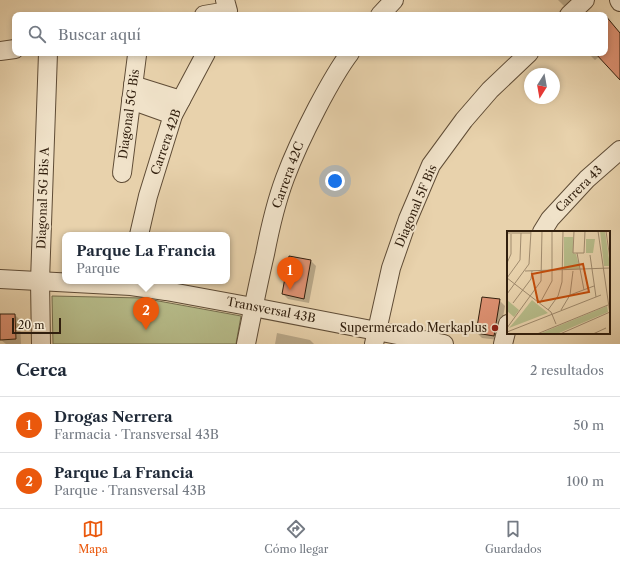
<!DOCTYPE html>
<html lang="es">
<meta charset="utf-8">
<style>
:root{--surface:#fff;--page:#f2f2f3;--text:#1f2937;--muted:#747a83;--line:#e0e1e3;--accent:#ea580c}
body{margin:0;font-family:"Libre Caslon Text",serif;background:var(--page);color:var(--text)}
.compass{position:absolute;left:524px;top:68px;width:36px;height:36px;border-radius:50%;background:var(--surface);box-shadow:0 2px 6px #0003;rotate:191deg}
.scale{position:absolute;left:12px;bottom:10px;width:49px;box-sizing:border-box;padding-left:4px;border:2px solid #311f0e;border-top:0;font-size:11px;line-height:14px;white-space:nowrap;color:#311f0e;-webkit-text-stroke:3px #f0e2c9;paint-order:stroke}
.you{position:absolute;left:335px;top:181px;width:14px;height:14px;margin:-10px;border:3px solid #fff;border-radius:50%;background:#1a73e8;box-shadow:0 0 0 6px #1a73e833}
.badge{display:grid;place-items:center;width:26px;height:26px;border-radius:50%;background:var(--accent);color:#fff;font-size:13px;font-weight:700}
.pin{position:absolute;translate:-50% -33px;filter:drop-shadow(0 1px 2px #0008)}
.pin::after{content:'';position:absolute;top:21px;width:14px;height:12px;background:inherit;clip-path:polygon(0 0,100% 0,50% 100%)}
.popup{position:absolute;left:62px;top:232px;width:168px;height:52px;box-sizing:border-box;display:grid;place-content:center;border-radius:8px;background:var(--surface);filter:drop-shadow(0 1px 3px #0005);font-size:13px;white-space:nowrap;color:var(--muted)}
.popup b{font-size:15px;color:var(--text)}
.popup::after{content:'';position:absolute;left:50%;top:100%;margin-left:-8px;border:8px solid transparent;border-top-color:var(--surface)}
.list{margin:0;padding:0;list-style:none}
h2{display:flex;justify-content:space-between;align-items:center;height:52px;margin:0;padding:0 16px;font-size:17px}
h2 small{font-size:13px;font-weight:400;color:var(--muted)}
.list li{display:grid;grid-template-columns:26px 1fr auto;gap:12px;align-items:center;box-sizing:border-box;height:56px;padding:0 16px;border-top:1px solid var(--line)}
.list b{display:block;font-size:15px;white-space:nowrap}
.list p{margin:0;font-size:13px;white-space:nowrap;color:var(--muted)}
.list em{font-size:13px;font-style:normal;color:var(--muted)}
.icon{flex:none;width:22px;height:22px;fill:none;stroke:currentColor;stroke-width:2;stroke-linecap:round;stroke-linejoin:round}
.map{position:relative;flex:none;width:620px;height:344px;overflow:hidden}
.search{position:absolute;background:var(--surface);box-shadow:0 2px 6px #0003;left:12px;right:12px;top:12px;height:44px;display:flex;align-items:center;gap:10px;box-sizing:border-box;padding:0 14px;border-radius:8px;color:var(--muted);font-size:15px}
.sheet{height:164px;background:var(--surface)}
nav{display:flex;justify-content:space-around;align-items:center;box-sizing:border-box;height:56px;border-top:1px solid var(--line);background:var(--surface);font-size:11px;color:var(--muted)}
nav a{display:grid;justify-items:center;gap:2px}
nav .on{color:var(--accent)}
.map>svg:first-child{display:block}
.green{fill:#b6bb89;stroke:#746d4c}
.shadow{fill:#0003}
.building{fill:#dd9172;stroke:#311f0e}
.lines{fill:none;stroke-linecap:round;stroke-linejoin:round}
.minor-casing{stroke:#5f4c36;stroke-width:20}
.minor{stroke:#f0e2c9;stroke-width:18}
.poi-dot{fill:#8f2418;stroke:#f0e2c9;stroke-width:1.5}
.labels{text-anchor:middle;stroke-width:4;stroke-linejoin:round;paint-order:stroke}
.street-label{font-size:12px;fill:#311f0e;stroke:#f0e2c9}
.poi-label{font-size:12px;fill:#311f0e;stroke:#f0e2c9;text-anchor:end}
.inset-road{fill:none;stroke:#9f8a6d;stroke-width:1}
.view{fill:#c34d0c;fill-opacity:0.15;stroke:#c34d0c;stroke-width:2}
.inset-edge{fill:none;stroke:#311f0e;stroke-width:2}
</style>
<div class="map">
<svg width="620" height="344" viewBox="0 0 620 344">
<rect width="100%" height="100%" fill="#e8d2ac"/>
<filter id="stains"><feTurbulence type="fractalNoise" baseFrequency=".005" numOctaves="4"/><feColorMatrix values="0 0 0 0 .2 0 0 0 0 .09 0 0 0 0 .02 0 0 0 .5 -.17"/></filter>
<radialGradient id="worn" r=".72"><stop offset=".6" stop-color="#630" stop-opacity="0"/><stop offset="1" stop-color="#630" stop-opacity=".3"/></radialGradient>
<!-- green -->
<path class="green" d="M52 296 142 298 241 316 236 344H53Z"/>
<!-- shadow -->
<g class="shadow">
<path d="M558 0H573L565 7Z"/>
<path d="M605 16 620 34V78L600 56 595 60 588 53H605Z"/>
<path d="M290 257 311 261 316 266 309 303 288 299 283 294Z"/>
<path d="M499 300 505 306 499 340 482 338 477 333Z"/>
<path d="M15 315 20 320 21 344H6L1 340Z"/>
<path d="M277 333 310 340 314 344H275Z"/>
</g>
<!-- building -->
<g class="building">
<path d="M605 15 620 33V80L595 53H605Z"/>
<path d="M289 256 311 260 304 299 282 294Z"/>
<path d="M482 297 500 299 494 336 476 333Z"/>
<path d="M0 314H15L16 339 0 340Z"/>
</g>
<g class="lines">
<!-- minor casing -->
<g class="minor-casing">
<g id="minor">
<path d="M619 0 620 2"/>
<path d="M204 15 228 11 225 0"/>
<path d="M380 15 394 0"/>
<path d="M569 15 585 0"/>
<path d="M0 51 15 49"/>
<path d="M133 85 181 100"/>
<path d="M131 100 173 115"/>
<path d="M122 173 137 55"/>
<path d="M542 232 550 219 587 179 620 150"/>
<path d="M139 235 148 196 173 115 206 53"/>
<path d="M0 279 131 286 166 291 253 307 444 344"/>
<path d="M41 344 40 281 48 53"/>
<path d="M246 344C252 314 258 284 265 254 270 228 276 202 285 178 294 154 305 131 317 108 327 89 337 70 350 53"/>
<path d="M374 344 391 268 408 219 431 165 464 120 490 90 529 53"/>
<path d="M503 344 508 324"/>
</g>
</g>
<!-- minor -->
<use href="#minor" class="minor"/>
</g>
<!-- markers -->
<circle class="poi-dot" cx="495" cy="328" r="4"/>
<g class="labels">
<!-- street labels -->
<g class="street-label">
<text transform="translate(129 114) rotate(-82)" y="4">Diagonal 5G Bis</text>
<text transform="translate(166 142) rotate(-71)" y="4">Carrera 42B</text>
<text transform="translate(288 175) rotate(-70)" y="4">Carrera 42C</text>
<text transform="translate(579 189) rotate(-45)" y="4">Carrera 43</text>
<text transform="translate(43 198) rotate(-88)" y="4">Diagonal 5G Bis A</text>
<text transform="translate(416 206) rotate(-67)" y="4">Diagonal 5F Bis</text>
<text transform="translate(271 310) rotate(11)" y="4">Transversal 43B</text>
</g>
<!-- poi labels -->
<g class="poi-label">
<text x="487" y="332">Supermercado Merkaplus</text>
</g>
</g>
<!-- overview -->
<g transform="translate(507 231)">
<rect width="103" height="103" fill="#e8d2ac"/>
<path d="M93 0H98L103 35H97ZM57 6H66V22L69 23 73 38 57 39ZM79 8H88L86 22H79ZM0 69 12 79 7 86 0 80ZM25 69 41 82 2 97 14 83ZM100 75 101 81 68 95 50 103H32Z" fill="#b6bb89"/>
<path class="inset-road" d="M67 0 66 22H77L78 0M91 0 103 83M99 0 103 28M0 2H24M70 22 77 59M83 24 89 66M0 32 4 23V3M18 40 103 37M0 47 44 81 49 93M0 47 13 29 14 2M0 63 22 33 24 0M63 64 87 55M6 72 24 48 25 40M33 72 45 50V0M41 79 51 65 55 51 56 0M54 79 63 64 66 40M0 97 34 50 35 0M0 101 94 64M30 103 101 74M53 103 103 81M86 103 99 97"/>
<path class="view" d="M76 33 82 61 31 71 25 43Z"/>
<rect width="103" height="103" class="inset-edge"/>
</g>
<rect width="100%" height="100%" filter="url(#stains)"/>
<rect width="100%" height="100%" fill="url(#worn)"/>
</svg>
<svg class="compass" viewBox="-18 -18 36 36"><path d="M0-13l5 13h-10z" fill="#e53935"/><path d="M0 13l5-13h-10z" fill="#747a83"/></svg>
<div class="scale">20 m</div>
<div class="you"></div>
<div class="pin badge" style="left:290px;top:290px">1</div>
<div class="pin badge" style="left:146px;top:330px">2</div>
<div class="popup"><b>Parque La Francia</b>Parque</div>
<div class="search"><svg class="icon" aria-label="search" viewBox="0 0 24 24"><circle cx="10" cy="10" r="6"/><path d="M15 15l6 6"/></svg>Buscar aquí</div>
</div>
<section class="sheet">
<h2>Cerca<small>2 resultados</small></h2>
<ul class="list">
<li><span class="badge">1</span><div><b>Drogas Nerrera</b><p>Farmacia · Transversal 43B</p></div><em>50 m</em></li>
<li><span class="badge">2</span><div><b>Parque La Francia</b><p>Parque · Transversal 43B</p></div><em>100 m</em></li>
</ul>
</section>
<nav>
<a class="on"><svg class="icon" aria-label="map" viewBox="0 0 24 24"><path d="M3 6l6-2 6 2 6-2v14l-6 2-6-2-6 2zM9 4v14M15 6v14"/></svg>Mapa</a>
<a><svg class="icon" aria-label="directions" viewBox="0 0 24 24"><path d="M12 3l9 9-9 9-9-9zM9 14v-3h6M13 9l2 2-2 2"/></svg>Cómo llegar</a>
<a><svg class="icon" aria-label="saved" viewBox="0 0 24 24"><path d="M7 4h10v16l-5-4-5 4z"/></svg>Guardados</a>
</nav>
